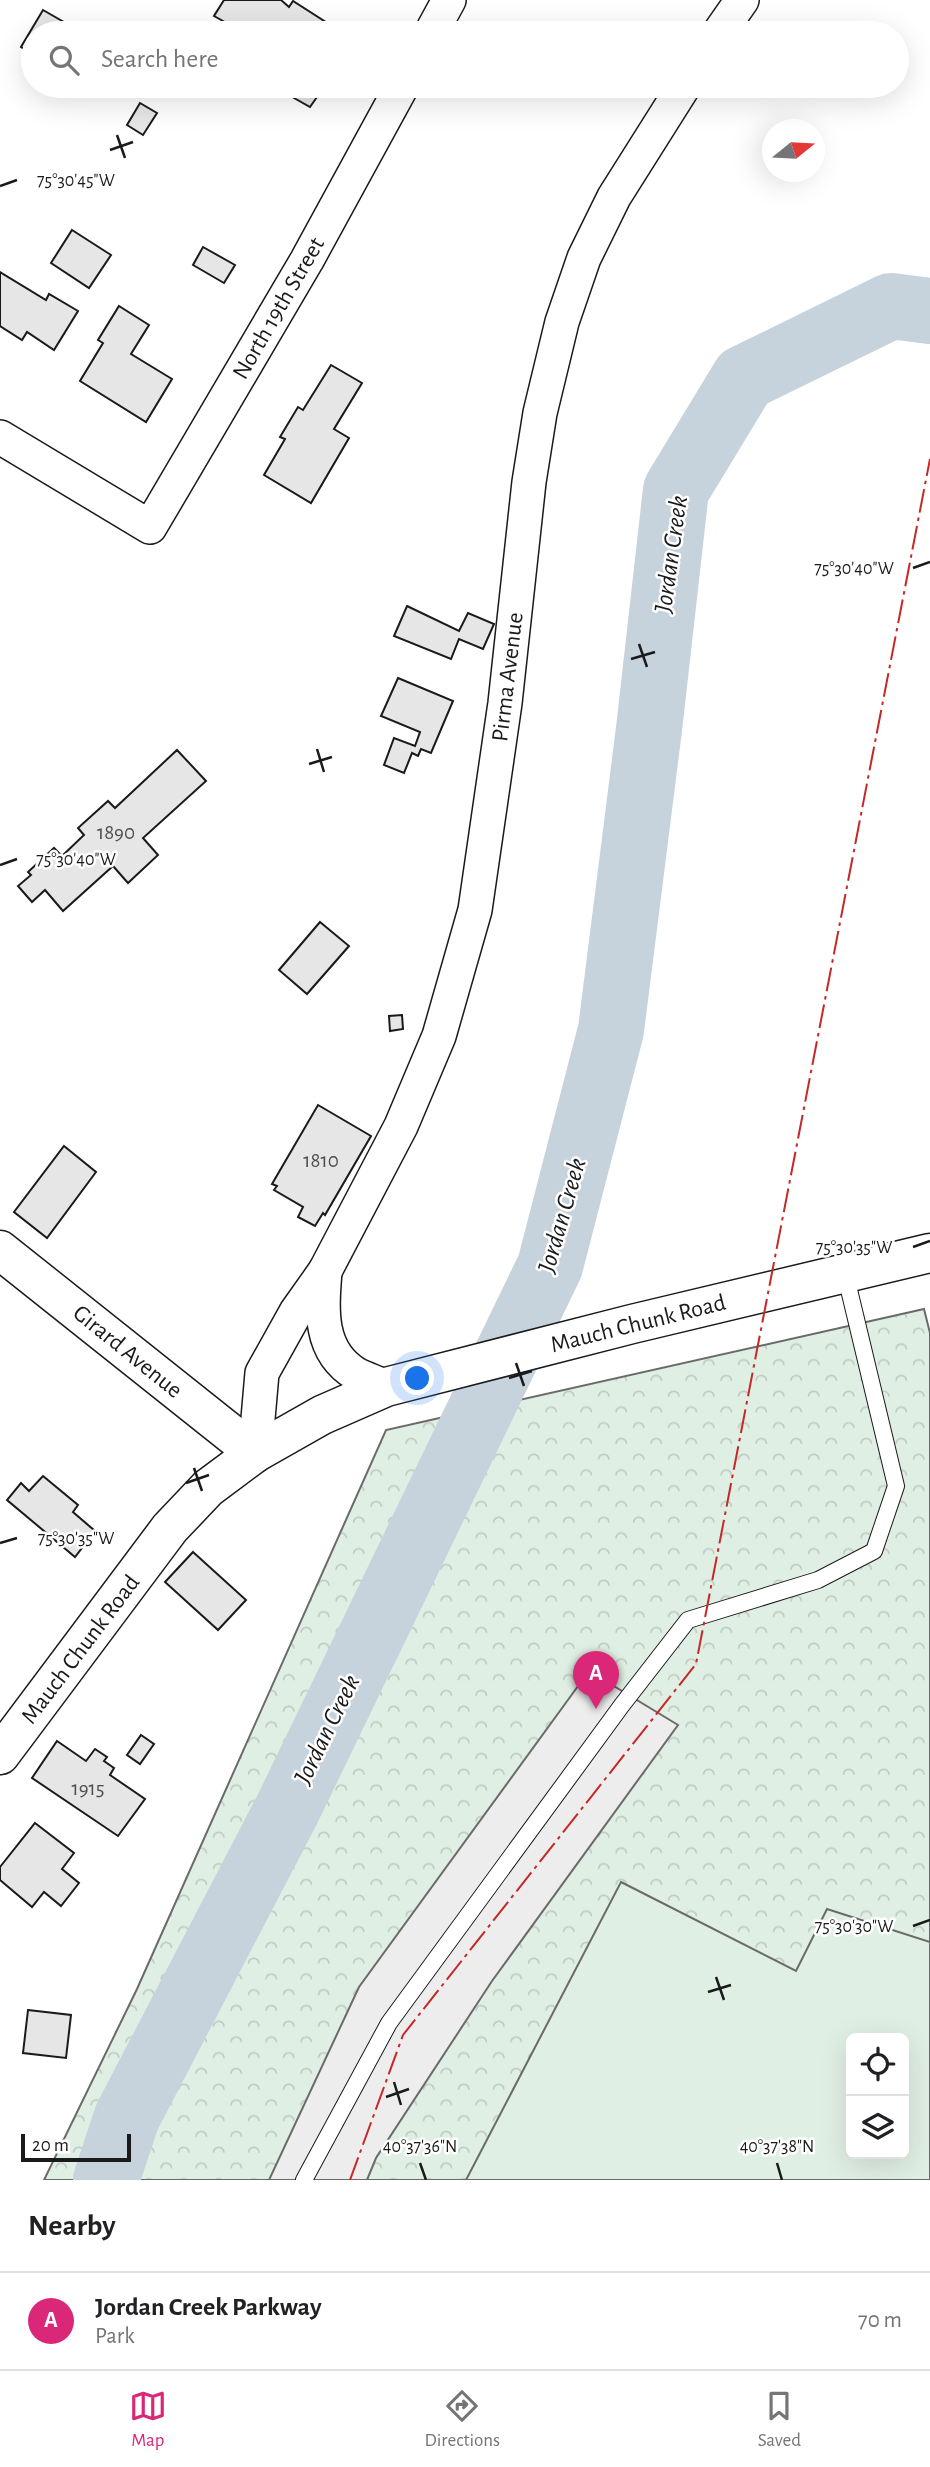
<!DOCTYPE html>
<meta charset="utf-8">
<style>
:root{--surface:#fff;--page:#f6f6f6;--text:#202124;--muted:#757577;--line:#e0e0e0;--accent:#db2777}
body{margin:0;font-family:"Alegreya Sans",sans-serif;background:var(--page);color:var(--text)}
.controls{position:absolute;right:21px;bottom:21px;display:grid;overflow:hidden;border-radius:10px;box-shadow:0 7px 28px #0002}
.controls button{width:63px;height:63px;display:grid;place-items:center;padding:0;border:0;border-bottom:2px solid var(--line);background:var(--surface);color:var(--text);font:35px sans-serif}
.compass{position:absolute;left:762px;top:119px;width:63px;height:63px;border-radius:50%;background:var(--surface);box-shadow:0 7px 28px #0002;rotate:72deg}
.scale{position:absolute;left:21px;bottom:18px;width:110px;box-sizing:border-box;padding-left:7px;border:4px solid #1a1a1a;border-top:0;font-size:19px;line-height:24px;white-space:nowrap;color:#1a1a1a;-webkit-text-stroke:5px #fff;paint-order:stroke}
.you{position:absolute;left:418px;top:1379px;width:24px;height:24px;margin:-18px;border:5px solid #fff;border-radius:50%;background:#1a73e8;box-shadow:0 0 0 10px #1a73e833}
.badge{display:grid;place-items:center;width:46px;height:46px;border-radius:50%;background:var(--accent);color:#fff;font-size:23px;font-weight:700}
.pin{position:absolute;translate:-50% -58px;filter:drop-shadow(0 2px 4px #0008)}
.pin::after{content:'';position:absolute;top:37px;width:24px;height:21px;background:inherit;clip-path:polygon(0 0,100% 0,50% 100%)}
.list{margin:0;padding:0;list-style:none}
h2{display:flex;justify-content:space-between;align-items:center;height:91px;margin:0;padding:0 28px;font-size:30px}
h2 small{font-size:23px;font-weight:400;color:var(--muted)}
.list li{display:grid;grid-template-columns:46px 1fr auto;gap:21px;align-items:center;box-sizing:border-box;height:98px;padding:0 28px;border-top:2px solid var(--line)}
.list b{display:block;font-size:26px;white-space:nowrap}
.list p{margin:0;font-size:23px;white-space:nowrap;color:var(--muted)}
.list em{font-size:23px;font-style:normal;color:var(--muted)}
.icon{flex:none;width:38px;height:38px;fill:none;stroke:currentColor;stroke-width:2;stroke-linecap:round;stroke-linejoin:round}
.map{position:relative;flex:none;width:930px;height:2180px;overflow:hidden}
.search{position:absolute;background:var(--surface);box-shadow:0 7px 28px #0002;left:21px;right:21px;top:21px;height:77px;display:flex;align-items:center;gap:18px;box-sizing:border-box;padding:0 24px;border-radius:38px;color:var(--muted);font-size:26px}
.sheet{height:189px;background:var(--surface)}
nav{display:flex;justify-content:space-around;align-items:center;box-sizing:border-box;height:98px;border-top:2px solid var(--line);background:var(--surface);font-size:19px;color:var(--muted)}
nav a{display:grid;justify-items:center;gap:4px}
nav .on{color:var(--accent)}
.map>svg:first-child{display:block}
.park{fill:url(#park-crowns);stroke:#6a6a6a;stroke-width:2;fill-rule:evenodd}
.garden{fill:#e0efe3;stroke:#6a6a6a;stroke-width:2;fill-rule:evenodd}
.parking{fill:#ededed;stroke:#6a6a6a;stroke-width:2}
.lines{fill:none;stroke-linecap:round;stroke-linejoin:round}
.river{stroke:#c6d2dc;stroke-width:66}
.building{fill:#e6e6e6;stroke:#1a1a1a;stroke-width:2}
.service-casing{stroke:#1a1a1a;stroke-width:18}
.minor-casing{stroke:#1a1a1a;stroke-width:36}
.tertiary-casing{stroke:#1a1a1a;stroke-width:41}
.secondary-casing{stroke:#1a1a1a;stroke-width:41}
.service{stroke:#fff;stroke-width:16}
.minor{stroke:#fff;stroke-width:33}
.tertiary{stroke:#fff;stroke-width:38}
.secondary{stroke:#fff;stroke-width:38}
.power{stroke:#c62828;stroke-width:2;stroke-dasharray:24 5 3.5 5;stroke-linecap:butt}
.ticks{fill:none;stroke:#1a1a1a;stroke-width:2.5}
.labels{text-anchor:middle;stroke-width:5;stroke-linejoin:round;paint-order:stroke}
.number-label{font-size:21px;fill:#4d4d4d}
.street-label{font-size:24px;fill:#1a1a1a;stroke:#fff}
.water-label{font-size:26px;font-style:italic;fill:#1a1a1a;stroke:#fff}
.ticks-label{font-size:18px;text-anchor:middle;fill:#1a1a1a;stroke:#fff;stroke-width:5;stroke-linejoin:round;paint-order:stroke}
</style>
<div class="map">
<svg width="930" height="2180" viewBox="0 0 930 2180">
<defs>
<pattern id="park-crowns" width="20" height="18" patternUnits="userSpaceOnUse" patternTransform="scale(1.75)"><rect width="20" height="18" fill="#e0efe3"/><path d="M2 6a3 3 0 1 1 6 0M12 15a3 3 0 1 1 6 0" fill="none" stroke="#c0ccc2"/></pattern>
</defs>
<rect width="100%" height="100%" fill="#fff"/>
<!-- park -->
<path class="park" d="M924 1309 930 1333V2180H44L137 1989 386 1430ZM851 2038H904V2154H851Z"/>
<!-- garden -->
<path class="garden" d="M621 1882 796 1971 827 1909 930 1942V2180H466ZM904 2038V2154H851V2038Z"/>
<!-- parking -->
<path class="parking" d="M589 1671 678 1725 492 1981 376 2158 367 2180H269L359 1987Z"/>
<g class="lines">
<!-- river -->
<path class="river" d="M106 2180 127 2117 288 1808 550 1266 611 1030 649 729 676 490 744 378 891 306 930 311"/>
</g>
<!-- building -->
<g class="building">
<path d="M224 0H281L289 7 293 1 332 26 327 33H215L223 21 214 16Z"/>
<path d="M43 10 83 33H33V55L21 47Z"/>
<path d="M85 86H108L102 96Z"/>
<path d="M290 86H322L324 87 310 107 287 94 292 87Z"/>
<path d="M140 103 157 113 143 135 127 125Z"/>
<path d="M72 230 111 255 89 288 51 263Z"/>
<path d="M203 247 235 265 224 283 193 265Z"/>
<path d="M0 272 46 300 49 294 78 311 54 350 27 332 22 340 0 326Z"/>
<path d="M119 306 149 325 131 354 172 379 146 422 80 381 103 343 98 340Z"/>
<path d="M331 365 362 383 334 429 349 438 311 503 264 475 285 439 280 437 298 407 303 410Z"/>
<path d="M407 606 459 631 468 613 494 624 483 649 459 639 451 659 394 636Z"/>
<path d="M398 678 453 701 431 753 421 749 418 756 412 753 404 773 384 765 394 738 415 746 420 732 381 716Z"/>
<path d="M177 750 206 781 143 838 158 855 128 883 113 866 63 911 45 890 32 902 18 886 31 875 28 872 54 848 62 856 84 835 78 828 108 801 115 808Z"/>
<path d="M320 922 349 946 307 994 279 970Z"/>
<path d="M402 1015 403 1029 390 1031 389 1016Z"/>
<path d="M318 1105 371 1136 325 1215 323 1213 315 1226 298 1217 303 1207 274 1190 277 1186 272 1184Z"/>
<path d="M64 1146 96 1172 47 1238 14 1212Z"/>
<path d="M43 1476 78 1505 73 1512 95 1531 75 1557 7 1500 21 1483 29 1491Z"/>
<path d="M193 1552 246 1600 218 1630 165 1582Z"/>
<path d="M141 1735 154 1744 140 1764 127 1755Z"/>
<path d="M57 1741 86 1761 95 1749 107 1757 104 1761 114 1768 110 1775 145 1799 118 1836 32 1778Z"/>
<path d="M35 1823 74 1853 62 1869 79 1883 61 1906 44 1892 32 1907 0 1880V1867Z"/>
<path d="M28 2010 71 2015 66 2058 23 2053Z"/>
</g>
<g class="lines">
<!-- service casing -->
<g class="service-casing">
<path id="service" d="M304 2180 389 2023 622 1705 688 1620 818 1580 874 1551 896 1486 845 1273"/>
</g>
<!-- minor casing -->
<g class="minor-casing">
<g id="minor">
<path d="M431 33 449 0"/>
<path d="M719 33 742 0"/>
<path d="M0 437 150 527 307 260 402 86"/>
<path d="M325 1271C322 1309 318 1351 356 1374 365 1379 376 1382 386 1387"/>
<path d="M255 1453 262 1373 296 1312 325 1271 401 1126 439 1036 475 910 505 703 529 482 540 413 562 322 584 258 614 197 684 86"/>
</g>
</g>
<!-- tertiary casing -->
<g class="tertiary-casing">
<path id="tertiary" d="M0 1250 255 1453"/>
</g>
<!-- secondary casing -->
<g class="secondary-casing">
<path id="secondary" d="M0 1755 170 1528 208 1488 255 1453 322 1415 386 1387 632 1324 930 1253"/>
</g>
<!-- service -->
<use href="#service" class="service"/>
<!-- minor -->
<use href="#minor" class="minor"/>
<!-- tertiary -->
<use href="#tertiary" class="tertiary"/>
<!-- secondary -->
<use href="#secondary" class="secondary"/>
<!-- power -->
<path class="power" d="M350 2180 403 2035 696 1664 930 459"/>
</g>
<!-- ticks -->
<path class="ticks" d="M117 135 125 158M110 150 133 142M0 186 17 180M913 568 930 562M639 644 647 667M631 659 655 652M317 749 324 772M309 764 332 757M0 865 17 859M913 1247 930 1241M516 1363 524 1386M509 1378 532 1371M194 1468 202 1491M186 1483 209 1475M0 1543 17 1538M913 1926 930 1920M716 1977 724 2000M708 1992 731 1985M394 2082 401 2105M386 2097 409 2089M420 2163 426 2180M777 2163 782 2180"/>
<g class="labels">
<!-- number labels -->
<g class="number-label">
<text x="116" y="839">1890</text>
<text x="321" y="1167">1810</text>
<text x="88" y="1795">1915</text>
</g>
<!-- street labels -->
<g class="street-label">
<text transform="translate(278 308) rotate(-60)" y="8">North 19th Street</text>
<text transform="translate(507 677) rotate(-83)" y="8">Pirma Avenue</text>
<text transform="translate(638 1323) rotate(-14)" y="8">Mauch Chunk Road</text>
<text transform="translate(128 1351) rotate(39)" y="8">Girard Avenue</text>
<text transform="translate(80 1649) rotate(-53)" y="8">Mauch Chunk Road</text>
</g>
<!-- water labels -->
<g class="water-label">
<text transform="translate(670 554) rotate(-82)" y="9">Jordan Creek</text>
<text transform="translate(561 1215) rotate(-74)" y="9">Jordan Creek</text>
<text transform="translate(326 1729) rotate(-64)" y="9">Jordan Creek</text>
</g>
</g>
<g class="ticks-label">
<text x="76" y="186">75°30'45"W</text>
<text x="854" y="574">75°30'40"W</text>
<text x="76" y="865">75°30'40"W</text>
<text x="854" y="1253">75°30'35"W</text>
<text x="76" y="1544">75°30'35"W</text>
<text x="854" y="1932">75°30'30"W</text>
<text x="420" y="2152">40°37'36"N</text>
<text x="777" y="2152">40°37'38"N</text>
</g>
</svg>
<div class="controls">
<button><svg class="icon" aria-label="locate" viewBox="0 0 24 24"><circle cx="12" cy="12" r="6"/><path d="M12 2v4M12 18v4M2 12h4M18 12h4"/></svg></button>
<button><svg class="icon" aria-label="layers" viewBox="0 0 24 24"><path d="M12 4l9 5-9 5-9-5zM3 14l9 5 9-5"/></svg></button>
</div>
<svg class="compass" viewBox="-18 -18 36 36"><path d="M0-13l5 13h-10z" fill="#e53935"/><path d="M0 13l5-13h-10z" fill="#757577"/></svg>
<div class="scale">20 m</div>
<div class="you"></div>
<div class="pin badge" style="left:596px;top:1709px">A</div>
<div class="search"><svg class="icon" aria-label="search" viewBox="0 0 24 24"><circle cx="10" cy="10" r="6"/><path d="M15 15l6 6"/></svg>Search here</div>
</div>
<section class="sheet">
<h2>Nearby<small></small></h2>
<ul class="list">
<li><span class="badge">A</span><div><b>Jordan Creek Parkway</b><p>Park</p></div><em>70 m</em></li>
</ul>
</section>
<nav>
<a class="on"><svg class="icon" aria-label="map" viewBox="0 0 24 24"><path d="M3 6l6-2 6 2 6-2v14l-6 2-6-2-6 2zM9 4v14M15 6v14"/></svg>Map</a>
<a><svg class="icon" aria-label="directions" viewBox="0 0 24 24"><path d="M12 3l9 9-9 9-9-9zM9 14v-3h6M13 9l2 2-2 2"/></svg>Directions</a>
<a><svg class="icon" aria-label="saved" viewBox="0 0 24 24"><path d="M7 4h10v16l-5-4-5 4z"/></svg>Saved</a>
</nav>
